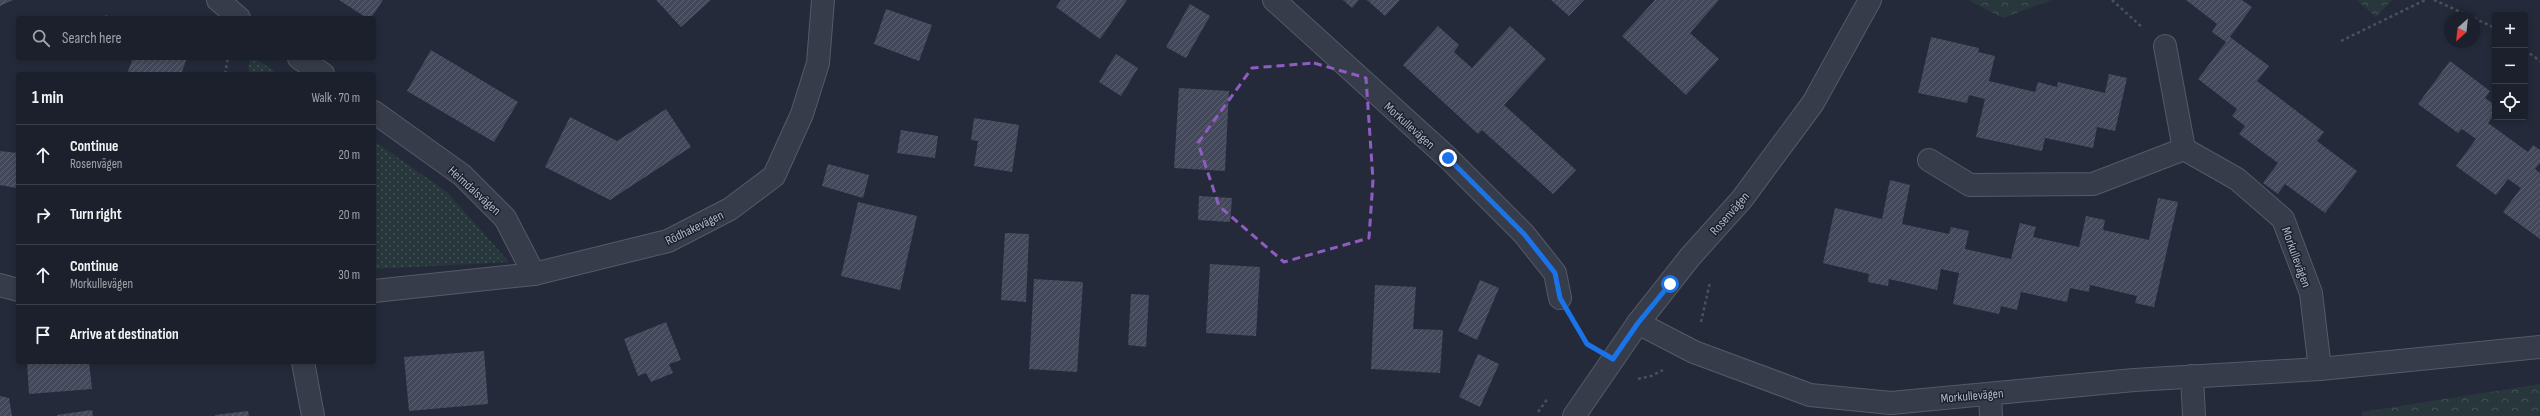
<!DOCTYPE html>
<meta charset="utf-8">
<style>
:root{--surface:#1b202c;--page:#242834;--text:#f1f3f6;--muted:#a0a3a9;--line:#393e48}
body{margin:0;font-family:"Sofia Sans Condensed",sans-serif;background:var(--page);color:var(--text)}
.controls{position:absolute;right:12px;top:12px;display:grid;overflow:hidden;border-radius:4px;box-shadow:0 2px 6px #0003}
.controls button{width:36px;height:36px;display:grid;place-items:center;padding:0;border:0;border-bottom:1px solid var(--line);background:var(--surface);color:var(--text);font:20px sans-serif}
.compass{position:absolute;left:2444px;top:12px;width:36px;height:36px;border-radius:50%;background:var(--surface);box-shadow:0 2px 6px #0003;rotate:207deg}
.stop{position:absolute;width:12px;height:12px;margin:-9px;border:3px solid #1a73e8;border-radius:50%;background:#fff}
.stop.end{background:#1a73e8;border-color:#fff;box-shadow:0 1px 4px #0008}
.list{margin:0;padding:0;list-style:none}
h2{display:flex;justify-content:space-between;align-items:center;height:52px;margin:0;padding:0 16px;font-size:17px}
h2 small{font-size:13px;font-weight:400;color:var(--muted)}
.list li{display:grid;grid-template-columns:26px 1fr auto;gap:12px;align-items:center;box-sizing:border-box;height:60px;padding:0 16px;border-top:1px solid var(--line)}
.list b{display:block;font-size:15px;white-space:nowrap}
.list p{margin:0;font-size:13px;white-space:nowrap;color:var(--muted)}
.list em{font-size:13px;font-style:normal;color:var(--muted)}
.icon{flex:none;width:22px;height:22px;fill:none;stroke:currentColor;stroke-width:2;stroke-linecap:round;stroke-linejoin:round}
.map{position:relative;flex:none;width:2540px;height:416px;overflow:hidden}
.search{position:absolute;background:var(--surface);box-shadow:0 2px 6px #0003;left:16px;top:16px;width:360px;height:44px;display:flex;align-items:center;gap:10px;box-sizing:border-box;padding:0 14px;border-radius:4px;color:var(--muted);font-size:15px}
.panel{position:absolute;background:var(--surface);box-shadow:0 2px 6px #0003;left:16px;top:72px;width:360px;height:292px;border-radius:4px}
.map>svg:first-child{display:block}
.forest{fill:url(#forest-crowns)}
.park{fill:url(#park-dots)}
.building{fill:url(#building-hatch)}
.lines{fill:none;stroke-linecap:round;stroke-linejoin:round}
.minor-casing{stroke:#555a68;stroke-width:24}
.path{stroke:#45545a;stroke-width:2.5;stroke-dasharray:3 3;stroke-linecap:butt}
.minor{stroke:#373c4a;stroke-width:22}
.route{stroke:#1a73e8;stroke-width:5}
.marked{fill:none;stroke:#8f5dc1;stroke-width:3;stroke-dasharray:8 5;stroke-linejoin:round}
.labels{text-anchor:middle;stroke-width:3;stroke-linejoin:round;paint-order:stroke}
.street-label{font-size:13px;fill:#b3b7c6;stroke:#1c212f}
</style>
<div class="map">
<svg width="2540" height="416" viewBox="0 0 2540 416">
<defs>
<pattern id="forest-crowns" width="20" height="18" patternUnits="userSpaceOnUse"><rect width="20" height="18" fill="#27373c"/><path d="M2 6a3 3 0 1 1 6 0M12 15a3 3 0 1 1 6 0" fill="none" stroke="#445257"/></pattern>
<pattern id="park-dots" width="8" height="8" patternUnits="userSpaceOnUse"><rect width="8" height="8" fill="#27373c"/><path d="M2 2h.1M6 6h.1" fill="none" stroke="#445257" stroke-width="1.8" stroke-linecap="round"/></pattern>
<pattern id="building-hatch" width="6" height="6" patternUnits="userSpaceOnUse"><rect width="6" height="6" fill="#43495b"/><path d="M-1 1l2-2M0 6l6-6M5 7l2-2" fill="none" stroke="#5c6171"/></pattern>
</defs>
<rect width="100%" height="100%" fill="#242a3a"/>
<!-- forest -->
<g class="forest">
<path d="M1968 0H2052L2003 18Z"/>
<path d="M2357 0H2392L2376 17Z"/>
<path d="M2540 384V416H2362V412Z"/>
</g>
<!-- park -->
<g class="park">
<path d="M250 58H255L278 74H248Z"/>
<path d="M374 141 447 192 509 262 374 269Z"/>
</g>
<!-- building -->
<g class="building">
<path d="M0 0H13L0 6Z"/>
<path d="M339 0H383L371 18H367Z"/>
<path d="M656 0H711L681 27Z"/>
<path d="M1061 0H1127L1100 39 1056 7Z"/>
<path d="M1343 0H1359L1352 8Z"/>
<path d="M1367 0H1400L1385 16Z"/>
<path d="M1551 0H1584L1569 16Z"/>
<path d="M1655 0H1719L1690 33 1719 59 1686 95 1622 36Z"/>
<path d="M2186 0H2242L2252 7 2230 37 2269 66 2257 81 2324 132 2317 141 2357 171 2325 213 2285 184 2278 194 2263 183 2278 163 2239 134 2245 126 2232 116 2237 109 2198 79 2226 42 2212 32 2217 24Z"/>
<path d="M1190 4 1210 16 1186 58 1166 47Z"/>
<path d="M886 9 932 25 919 61 874 44Z"/>
<path d="M107 15 109 18H100Z"/>
<path d="M1438 26 1459 45 1454 52 1472 68 1510 26 1546 59 1504 105 1576 170 1553 194 1482 130 1478 134 1403 65Z"/>
<path d="M1931 37 1979 48 1978 52 1995 56 1989 81 2035 92 2038 82 2057 87 2058 82 2105 93 2109 74 2127 78 2115 131 2097 127 2093 148 2045 138 2042 151 1976 137 1985 99 1969 95 1967 103 1918 93Z"/>
<path d="M431 50 518 102 494 142 407 91Z"/>
<path d="M1116 54 1138 68 1121 96 1099 82Z"/>
<path d="M133 58H187L181 74H127Z"/>
<path d="M2450 61 2490 91 2485 98 2495 105V113L2488 123 2528 152 2533 145 2540 150V163L2535 169 2540 173V239L2503 212 2521 188 2508 179 2496 195 2456 166 2476 139 2462 129 2458 133 2418 104Z"/>
<path d="M1179 88 1229 91 1225 171 1174 168Z"/>
<path d="M666 109 691 147 610 200 545 167 570 117 617 141Z"/>
<path d="M974 118 1019 125 1012 172 974 166 978 141 971 140Z"/>
<path d="M901 130 938 136 935 158 897 153Z"/>
<path d="M0 151 18 153 16 188 0 185Z"/>
<path d="M828 164 869 175 863 198 822 186Z"/>
<path d="M1890 180 1910 185 1902 224 1949 234 1951 227 1969 231 1965 249 2011 259 2020 223 2036 227 2033 237 2079 247 2086 216 2105 220 2103 230 2149 240 2158 198 2178 202 2154 307 2135 303 2137 296 2090 285 2089 292 2070 288 2067 302 2021 292 2017 310 2001 306 1999 314 1953 304 1959 273 1941 269 1937 290 1889 279 1888 286 1868 282 1869 274 1823 263 1835 208 1882 219Z"/>
<path d="M1199 196 1232 198 1230 222 1198 220Z"/>
<path d="M858 202 917 216 900 290 841 276Z"/>
<path d="M1005 233 1029 234 1026 302 1001 300Z"/>
<path d="M1210 264 1260 267 1256 336 1206 333Z"/>
<path d="M1034 279 1083 282 1077 372 1029 369Z"/>
<path d="M1480 280 1499 288 1477 340 1458 331Z"/>
<path d="M1375 285 1416 287 1413 329 1443 330 1440 373 1371 369Z"/>
<path d="M1131 294 1149 295 1146 347 1128 345Z"/>
<path d="M666 322 681 360 669 364 673 373 651 382 646 373 638 376 624 339Z"/>
<path d="M484 351 488 404 409 411 404 357Z"/>
<path d="M1478 354 1499 364 1480 407 1459 397Z"/>
<path d="M27 362H89L92 389 29 394Z"/>
<path d="M0 396 9 398 12 416H0Z"/>
<path d="M92 410 93 416H57V415Z"/>
<path d="M248 411 249 416H215V415Z"/>
</g>
<g class="lines">
<!-- minor casing -->
<g class="minor-casing">
<g id="minor">
<path d="M218 0 239 18"/>
<path d="M1274 0 1448 158 1524 234 1555 273 1560 298"/>
<path d="M2165 46 2184 149 2237 179 2283 219 2311 293 2320 369"/>
<path d="M299 58 323 74"/>
<path d="M374 112 462 175 505 218 534 274"/>
<path d="M1929 160 1970 185 2093 184 2184 149"/>
<path d="M0 285 18 290"/>
<path d="M374 291 534 274 668 241 730 209 774 176 802 114 818 63 823 0"/>
<path d="M1638 323 1694 352 1810 395 1891 403 2134 380 2320 369 2540 347"/>
<path d="M303 362 313 416"/>
<path d="M2192 376 2194 416"/>
<path d="M1990 394 1991 416"/>
<path d="M1574 416 1638 323 1690 257 1742 199 1813 103 1870 0"/>
</g>
</g>
<!-- path -->
<g class="path">
<path d="M2112 0 2143 28"/>
<path d="M2434 0 2474 18"/>
<path d="M2474 18 2495 28"/>
<path d="M2341 41 2425 0"/>
<path d="M2525 50 2540 61"/>
<path d="M225 74 228 58"/>
<path d="M1701 322 1710 282"/>
<path d="M1574 324 1588 344"/>
<path d="M1638 379 1651 376 1663 370"/>
<path d="M1538 412 1548 398"/>
</g>
<!-- minor -->
<use href="#minor" class="minor"/>
</g>
<g class="lines">
<!-- route -->
<path class="route" d="M1448 158 1524 234 1555 273 1560 298 1587 344 1613 359 1638 323 1670 284"/>
</g>
<!-- marked area -->
<path class="marked" d="M1314 63 1366 78 1373 180 1369 238 1284 262 1219 206 1198 143 1252 68Z"/>
<g class="labels">
<!-- street labels -->
<g class="street-label">
<text transform="translate(1410 125) rotate(42)" y="5">Morkullevägen</text>
<text transform="translate(475 190) rotate(42)" y="5">Heimdalsvägen</text>
<text transform="translate(1729 213) rotate(-49)" y="5">Rosenvägen</text>
<text transform="translate(694 227) rotate(-26)" y="5">Rödhakevägen</text>
<text transform="translate(2297 257) rotate(70)" y="5">Morkullevägen</text>
<text transform="translate(1972 395) rotate(-5)" y="5">Morkullevägen</text>
</g>
</g>
</svg>
<div class="controls">
<button>+</button>
<button>−</button>
<button><svg class="icon" aria-label="locate" viewBox="0 0 24 24"><circle cx="12" cy="12" r="6"/><path d="M12 2v4M12 18v4M2 12h4M18 12h4"/></svg></button>
</div>
<svg class="compass" viewBox="-18 -18 36 36"><path d="M0-13l5 13h-10z" fill="#e53935"/><path d="M0 13l5-13h-10z" fill="#a0a3a9"/></svg>
<div class="stop" style="left:1670px;top:284px"></div>
<div class="stop end" style="left:1448px;top:158px"></div>
<div class="search"><svg class="icon" aria-label="search" viewBox="0 0 24 24"><circle cx="10" cy="10" r="6"/><path d="M15 15l6 6"/></svg>Search here</div>
<section class="panel">
<h2>1 min<small>Walk · 70 m</small></h2>
<ul class="list">
<li><svg class="icon" aria-label="ahead" viewBox="0 0 24 24"><path d="M12 20V5M6 11l6-6 6 6"/></svg><div><b>Continue</b><p>Rosenvägen</p></div><em>20 m</em></li>
<li><svg class="icon" aria-label="right" viewBox="0 0 24 24"><path d="M7 20v-9h11M14 6l5 5-5 5"/></svg><div><b>Turn right</b></div><em>20 m</em></li>
<li><svg class="icon" aria-label="ahead" viewBox="0 0 24 24"><path d="M12 20V5M6 11l6-6 6 6"/></svg><div><b>Continue</b><p>Morkullevägen</p></div><em>30 m</em></li>
<li><svg class="icon" aria-label="arrive" viewBox="0 0 24 24"><path d="M6 21V4h12l-3 4 3 4H6"/></svg><div><b>Arrive at destination</b></div></li>
</ul>
</section>
</div>
